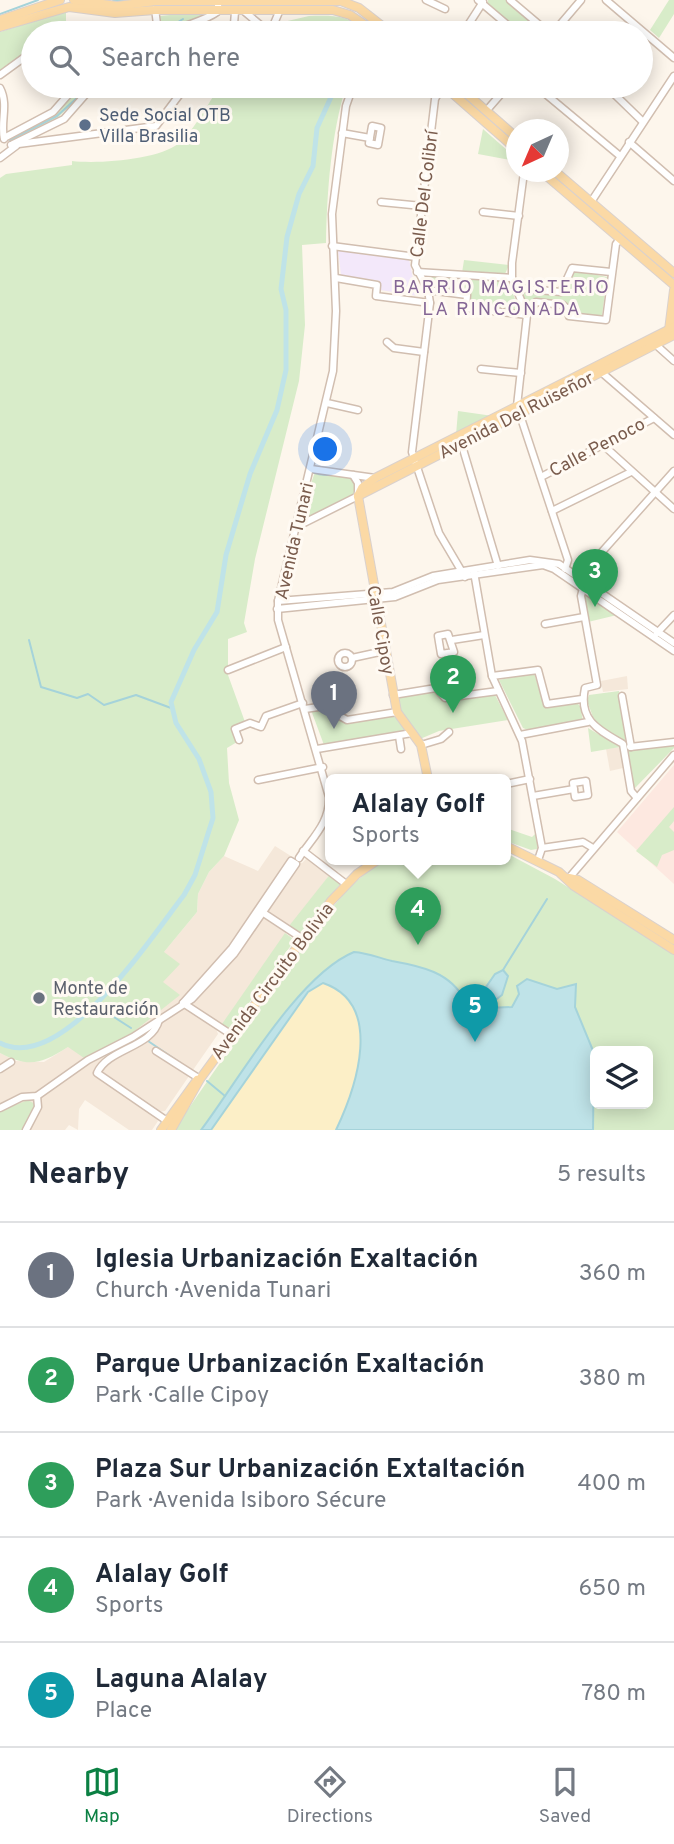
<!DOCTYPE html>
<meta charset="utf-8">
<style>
:root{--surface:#fff;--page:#f2f2f3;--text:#1f2937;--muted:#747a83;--line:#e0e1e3;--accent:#0b8043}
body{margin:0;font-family:Overpass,sans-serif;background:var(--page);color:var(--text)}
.controls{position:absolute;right:21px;bottom:21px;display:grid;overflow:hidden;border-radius:10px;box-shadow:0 4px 18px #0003}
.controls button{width:63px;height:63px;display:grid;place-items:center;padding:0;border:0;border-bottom:2px solid var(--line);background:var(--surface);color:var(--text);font:35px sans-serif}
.compass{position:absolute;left:506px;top:119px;width:63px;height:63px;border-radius:50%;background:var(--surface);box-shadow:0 4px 18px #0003;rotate:224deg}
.you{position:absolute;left:326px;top:450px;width:24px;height:24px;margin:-18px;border:5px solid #fff;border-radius:50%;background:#1a73e8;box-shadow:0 0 0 10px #1a73e833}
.badge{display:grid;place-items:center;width:46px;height:46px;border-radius:50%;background:var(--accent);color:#fff;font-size:23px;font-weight:700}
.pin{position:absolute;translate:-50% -58px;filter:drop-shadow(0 2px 4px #0008)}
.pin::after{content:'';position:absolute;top:37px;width:24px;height:21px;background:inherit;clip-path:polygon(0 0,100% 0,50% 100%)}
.popup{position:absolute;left:325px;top:774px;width:186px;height:91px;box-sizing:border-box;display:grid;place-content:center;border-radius:10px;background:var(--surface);filter:drop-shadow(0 2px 5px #0005);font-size:23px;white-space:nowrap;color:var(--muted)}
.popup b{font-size:26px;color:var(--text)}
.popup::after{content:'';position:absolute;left:50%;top:100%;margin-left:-14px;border:14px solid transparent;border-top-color:var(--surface)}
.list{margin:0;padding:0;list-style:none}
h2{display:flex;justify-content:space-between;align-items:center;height:91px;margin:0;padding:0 28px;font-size:30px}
h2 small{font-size:23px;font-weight:400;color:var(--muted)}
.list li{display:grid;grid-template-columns:46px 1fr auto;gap:21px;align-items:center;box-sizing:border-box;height:105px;padding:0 28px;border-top:2px solid var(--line)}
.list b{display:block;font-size:26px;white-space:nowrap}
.list p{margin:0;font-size:23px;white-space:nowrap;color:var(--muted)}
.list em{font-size:23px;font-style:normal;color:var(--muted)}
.icon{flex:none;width:38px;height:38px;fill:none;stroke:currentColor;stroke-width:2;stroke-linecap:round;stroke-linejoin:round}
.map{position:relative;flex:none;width:674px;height:1130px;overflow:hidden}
.search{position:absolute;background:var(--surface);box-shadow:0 4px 18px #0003;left:21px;right:21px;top:21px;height:77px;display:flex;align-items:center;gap:18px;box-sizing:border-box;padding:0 24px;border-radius:38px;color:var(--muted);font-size:26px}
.sheet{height:616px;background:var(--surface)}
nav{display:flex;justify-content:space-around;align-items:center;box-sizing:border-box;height:98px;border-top:2px solid var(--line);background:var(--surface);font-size:19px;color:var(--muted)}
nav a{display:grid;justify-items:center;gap:4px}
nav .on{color:var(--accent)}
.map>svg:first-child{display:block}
.residential{fill:#f5e8da}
.commercial{fill:#fde8e0}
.education{fill:#f3e8fa}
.green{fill:#d8ecc9;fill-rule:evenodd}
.sand{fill:#fcefc7}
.water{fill:#bfe3e8;stroke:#a5d3da;stroke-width:2}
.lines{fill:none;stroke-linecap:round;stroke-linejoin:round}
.stream{stroke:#a5d3da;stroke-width:2}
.canal{stroke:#bfe3e8;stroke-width:5}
.minor-casing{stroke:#d1beb0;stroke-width:9}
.major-casing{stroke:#dad1cd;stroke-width:10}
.minor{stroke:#fff;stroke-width:6}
.major{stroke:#fbd9a5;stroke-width:8}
.service-dot{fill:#5c6f8a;stroke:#fffaf3;stroke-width:2.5}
.worship-dot{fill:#6b7280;stroke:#fffaf3;stroke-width:2.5}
.labels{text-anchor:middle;stroke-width:6;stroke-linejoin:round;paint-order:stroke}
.service-label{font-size:18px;fill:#4e5e75;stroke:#fffaf3;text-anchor:start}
.street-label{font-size:18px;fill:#7a5c4d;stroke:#fffaf3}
.worship-label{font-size:18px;fill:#5b616d;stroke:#fffaf3;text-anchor:start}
.neighbourhood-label{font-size:19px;letter-spacing:2px;fill:#846695;stroke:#fffaf3}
</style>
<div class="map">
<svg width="674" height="1130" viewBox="0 0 674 1130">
<rect width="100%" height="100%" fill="#fdf6ec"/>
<!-- residential -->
<g class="residential">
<path d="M627 676 628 689 603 692 601 681Z"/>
<path d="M620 747 623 768 610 771 606 749Z"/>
<path d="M275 846 302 863 307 858 331 873 292 926 286 925 285 936 225 1023H219L216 1028 218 1034 193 1070 188 1068 185 1073 189 1076 165 1111 157 1112 155 1116 158 1121 152 1130H129L85 1100 79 1109 78 1130 69 1125 65 1130H0V1053L16 1061 44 1062 68 1047 179 995 162 982 164 952 197 912 198 894 209 872 224 856 258 871Z"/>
</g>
<!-- commercial -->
<path class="commercial" d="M674 765V884L617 832Z"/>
<!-- education -->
<path class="education" d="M338 250 409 259 414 283 419 285 418 296 380 290V281L341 275Z"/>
<!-- green -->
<g class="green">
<path d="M488 0H506L544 33H522L488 5Z"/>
<path d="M669 0H674V14L659 38 650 30Z"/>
<path d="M66 11V33H33V48L0 71V32Z"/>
<path d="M180 14 205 15C187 19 170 33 154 33L160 27V16Z"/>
<path d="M309 16C326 16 353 13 361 33H274L279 23Z"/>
<path d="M221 86H346C331 135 327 191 326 243L302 245 305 325 299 381 255 559 244 623 247 632 228 639V675L245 722 233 727 237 742 227 748 229 783 239 820 224 856 209 872 198 894 197 912 164 952 180 964 163 982 180 995 132 1033 84 1058 68 1047C41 1064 29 1068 0 1053V178L6 174 72 165V161C98 164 159 160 179 143 196 129 207 103 221 86Z"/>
<path d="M73 94H83L55 120 11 142 9 139 55 114Z"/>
<path d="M483 129 516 158V161L478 154Z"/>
<path d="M464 260 509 265 505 274 462 273Z"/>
<path d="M573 270 607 277 602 316 575 313 563 302 534 300 525 304 522 292 561 296 566 293Z"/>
<path d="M428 275 457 278 458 290 432 288 425 277Z"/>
<path d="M470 278 508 280 519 310 469 305 464 292 465 282Z"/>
<path d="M458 411 493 416 456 435Z"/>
<path d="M315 472 349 477 356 484 355 494 301 521 299 519Z"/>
<path d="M588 595 617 615 588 622 584 597Z"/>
<path d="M534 673 544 706 576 702 580 706 583 721 528 730 523 728 499 680Z"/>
<path d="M619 691 626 739 623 741 596 725 587 701 589 695Z"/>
<path d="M433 692 447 701 494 693 508 720 439 731 420 739 403 717 396 698Z"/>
<path d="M336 706 342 721 396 715 406 731 324 745 311 710Z"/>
<path d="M588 728 620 747 591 752Z"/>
<path d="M674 744V748L634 789 628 751Z"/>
<path d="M674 807V821L669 827 674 832V850L662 855 657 867 636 851Z"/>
<path d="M506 828 532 837 537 832V849L531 850 506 841Z"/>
<path d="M506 853 555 879 674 954V1130H593L361 1034 355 1013 314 983 284 1013 201 1130H174C213 1072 253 1016 294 960 320 926 347 878 388 860 402 855 484 859 506 859ZM595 1051H648V1104H595Z"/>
<path d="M331 873 342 882 300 933 289 926Z"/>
<path d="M285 933 295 940 230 1029 222 1024Z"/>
<path d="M28 1100 35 1104 23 1130H0V1111Z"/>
</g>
<!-- sand -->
<path class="sand" d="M323 983C385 1004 356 1088 336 1130H211L309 992Z"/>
<!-- water -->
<g class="water">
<path d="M354 952C368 953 379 958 392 961 420 966 451 972 465 1001L460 1016 464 1021H470L488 1008 512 1007 519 994 517 986 527 979 557 989 576 984 575 1007 594 1053 593 1130H336C356 1088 385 1004 323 983L308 992 211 1130H201C238 1081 298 975 354 952Z"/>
<path d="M503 970 508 976 502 995 494 1001 489 999 486 987 495 974Z"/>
</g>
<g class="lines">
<!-- stream -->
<g class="stream">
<path d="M113 1 130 0"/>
<path d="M0 14 38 0"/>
<path d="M160 33 183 19"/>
<path d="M10 140 57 116 78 97"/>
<path d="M29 640 41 687 77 698 88 694 104 705 136 695 171 708"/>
<path d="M397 859 399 863"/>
<path d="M503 970 547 899"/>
<path d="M103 1010 131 1028"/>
<path d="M465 1021H470L487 995"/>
<path d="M148 1041 182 1064"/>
<path d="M207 1081 225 1096"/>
</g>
<!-- canal -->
<g class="canal">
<path d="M286 24 288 33"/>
<path d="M313 33 339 29 346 33"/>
<path d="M0 1043C62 1075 152 936 184 895L195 875 213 818 211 792 199 759 176 723 171 702 194 650 217 612 226 555 250 474 277 410 286 370V310L281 289 287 237 299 194 313 166 317 128 336 86"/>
</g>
<!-- minor casing -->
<g class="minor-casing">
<g id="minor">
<path d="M426 0 445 9"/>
<path d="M478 0 517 33"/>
<path d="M510 0 549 33"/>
<path d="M606 0 674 58"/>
<path d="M245 12 270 33 279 12"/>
<path d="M147 33 157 24 155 9"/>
<path d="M169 33C185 24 203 22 217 12L219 0"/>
<path d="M228 33 234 24 235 12"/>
<path d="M463 33 483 2"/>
<path d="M553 33 581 0"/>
<path d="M0 75 33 51"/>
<path d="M67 86 79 91 118 86"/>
<path d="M189 86 225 91"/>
<path d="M442 86 435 99 415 265 428 290 430 303 412 452 439 533 465 577"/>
<path d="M536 86 620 156"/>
<path d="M606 86 642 121"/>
<path d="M0 88C9 105 0 122 4 139"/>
<path d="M487 110 508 86"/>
<path d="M372 126 381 128 378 145 369 143Z"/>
<path d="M342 133 370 138"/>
<path d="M4 138 53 112 76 86"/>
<path d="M629 142 674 181"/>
<path d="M13 144 64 119 93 86"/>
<path d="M11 145 156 126 186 86"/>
<path d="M0 158 16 146"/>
<path d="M524 172 512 263V278L527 315 517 406 568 560 565 569"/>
<path d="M381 202 422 206"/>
<path d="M591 202 674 76"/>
<path d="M483 212 519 216"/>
<path d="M332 246 416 257"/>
<path d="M417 272 512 278"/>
<path d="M336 278 377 285 376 296 430 303"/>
<path d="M516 288 561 292 572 268 611 272"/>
<path d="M428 290 467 295 466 308 527 315"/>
<path d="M527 315 536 302 563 305 568 309 569 316 606 320 616 244 620 239"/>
<path d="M387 342 394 348 424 352"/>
<path d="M655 344 674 361"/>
<path d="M481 369 521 373"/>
<path d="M600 371 674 435"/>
<path d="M327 403 358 410"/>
<path d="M460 439 498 566"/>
<path d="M602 444 674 509"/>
<path d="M311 469 375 478"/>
<path d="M541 477 654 418"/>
<path d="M552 511 631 472"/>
<path d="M295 524H302L358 496V483L353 475"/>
<path d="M474 572 492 676 522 741 542 848 538 860"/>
<path d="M576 581 674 471"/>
<path d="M584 584 581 596 597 685 585 688C578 721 599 730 623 744L631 791 637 798"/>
<path d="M278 601 393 592 433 576 530 560 559 564 674 643"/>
<path d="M277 609 395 597 438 580 543 565 554 569 674 651"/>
<path d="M545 624 584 617"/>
<path d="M657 633 674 615"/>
<path d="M448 634 454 652 441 654 438 636Z"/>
<path d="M452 640 484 635"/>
<circle cx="345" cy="660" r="7"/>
<path d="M352 658 384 651"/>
<path d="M228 670 286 647"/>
<path d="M492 676 538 670 547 704 582 699"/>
<path d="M393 695 436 688 445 698 498 691"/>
<path d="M622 696 631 747"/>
<path d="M305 709 338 704 340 716 347 720 397 712"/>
<path d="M520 735 588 722"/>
<path d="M399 736 401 749"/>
<path d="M239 740 235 729 250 723 261 727 266 716 303 703"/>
<path d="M421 745 441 739 449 732"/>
<path d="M630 747 674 742"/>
<path d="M317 749 412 733"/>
<path d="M258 780 323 767"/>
<path d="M586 781 588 795 575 797 573 783Z"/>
<path d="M506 784 530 779"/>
<path d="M533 796 574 789"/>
<path d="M542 848 583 842 593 848"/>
<path d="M303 851 346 884"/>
<path d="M299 858C312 838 330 823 329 797L278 620V601L333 371 336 311 332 214 346 106 353 86"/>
<path d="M569 878 674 755"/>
<path d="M262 912 303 939"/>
<path d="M183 1003 232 1035"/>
<path d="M159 1020C152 1048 108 1048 97 1073L167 1121"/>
<path d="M156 1051 200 1079"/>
<path d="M0 1069 11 1062"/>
<path d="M0 1108 22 1097 37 1096 88 1060 133 1037 192 999 234 954 296 864 291 861 232 948 183 1003"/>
<path d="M26 1130 38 1107 37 1096"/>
</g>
</g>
<!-- major casing -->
<g class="major-casing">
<g id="major">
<path d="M74 0 117 6 155 1H341L359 8 391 33"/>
<path d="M0 20 60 0"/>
<path d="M0 27 69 7 115 13 155 10H333L350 15 377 33"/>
<path d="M444 86 516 149"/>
<path d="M458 86 516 137"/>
<path d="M542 172 674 285"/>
<path d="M556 172 674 273"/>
<path d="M669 330 674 290"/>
<path d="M358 496 362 488 375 478 674 327"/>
<path d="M358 496 674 335"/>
<path d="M358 496 397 712 421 745 428 779"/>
<path d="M506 846 559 872 574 886 674 950"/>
<path d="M569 878 578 880 674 940"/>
<path d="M161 1130 197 1080"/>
<path d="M171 1130 200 1079 331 901 357 874 379 859"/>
</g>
</g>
<!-- minor -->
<use href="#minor" class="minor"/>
<!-- major -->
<use href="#major" class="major"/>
</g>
<!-- markers -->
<circle class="service-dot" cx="85" cy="125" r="7"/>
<circle class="worship-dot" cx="39" cy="998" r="7"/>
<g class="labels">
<!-- service labels -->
<g class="service-label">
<text x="99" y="121">Sede Social OTB<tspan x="99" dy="21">Villa Brasilia</tspan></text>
</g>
<!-- street labels -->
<g class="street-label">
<text transform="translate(424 194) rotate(-83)" y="6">Calle Del Colibrí</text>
<text transform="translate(516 415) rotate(-27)" y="6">Avenida Del Ruiseñor</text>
<text transform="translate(597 447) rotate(-28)" y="6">Calle Penoco</text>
<text transform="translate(294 541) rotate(-77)" y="6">Avenida Tunari</text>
<text transform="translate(381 630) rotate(80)" y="6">Calle Cipoy</text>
<text transform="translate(272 981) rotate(-53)" y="6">Avenida Circuito Bolivia</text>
</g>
<!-- worship labels -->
<g class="worship-label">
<text x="53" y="994">Monte de<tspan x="53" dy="21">Restauración</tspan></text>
</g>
<!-- neighbourhood labels -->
<g class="neighbourhood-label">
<text x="502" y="293">BARRIO MAGISTERIO<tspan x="502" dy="22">LA RINCONADA</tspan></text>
</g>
</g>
</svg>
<div class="controls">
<button><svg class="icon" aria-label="layers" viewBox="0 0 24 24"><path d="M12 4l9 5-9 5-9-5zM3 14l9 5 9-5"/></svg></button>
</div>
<svg class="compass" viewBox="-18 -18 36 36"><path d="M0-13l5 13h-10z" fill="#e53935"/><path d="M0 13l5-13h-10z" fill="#747a83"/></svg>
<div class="you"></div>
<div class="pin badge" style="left:334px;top:729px;background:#6b7280">1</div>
<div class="pin badge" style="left:453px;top:713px;background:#2e9e5b">2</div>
<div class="pin badge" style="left:595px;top:607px;background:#2e9e5b">3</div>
<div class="pin badge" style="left:418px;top:945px;background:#2e9e5b">4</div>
<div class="popup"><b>Alalay Golf</b>Sports</div>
<div class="pin badge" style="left:475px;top:1042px;background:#0f9aa8">5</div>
<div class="search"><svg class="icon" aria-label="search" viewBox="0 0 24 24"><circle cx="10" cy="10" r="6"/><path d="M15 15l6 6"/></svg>Search here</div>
</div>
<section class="sheet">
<h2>Nearby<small>5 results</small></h2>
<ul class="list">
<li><span class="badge" style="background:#6b7280">1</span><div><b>Iglesia Urbanización Exaltación</b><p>Church · Avenida Tunari</p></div><em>360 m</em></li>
<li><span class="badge" style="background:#2e9e5b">2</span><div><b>Parque Urbanización Exaltación</b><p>Park · Calle Cipoy</p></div><em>380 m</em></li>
<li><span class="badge" style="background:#2e9e5b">3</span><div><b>Plaza Sur Urbanización Extaltación</b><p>Park · Avenida Isiboro Sécure</p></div><em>400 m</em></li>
<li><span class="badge" style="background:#2e9e5b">4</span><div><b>Alalay Golf</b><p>Sports</p></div><em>650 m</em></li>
<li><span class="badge" style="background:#0f9aa8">5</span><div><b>Laguna Alalay</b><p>Place</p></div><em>780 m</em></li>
</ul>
</section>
<nav>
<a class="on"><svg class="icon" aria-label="map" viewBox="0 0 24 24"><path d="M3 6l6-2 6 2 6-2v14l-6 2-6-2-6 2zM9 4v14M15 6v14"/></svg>Map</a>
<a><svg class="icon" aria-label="directions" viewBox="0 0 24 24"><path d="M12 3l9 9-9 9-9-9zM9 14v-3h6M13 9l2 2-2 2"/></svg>Directions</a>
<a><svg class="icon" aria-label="saved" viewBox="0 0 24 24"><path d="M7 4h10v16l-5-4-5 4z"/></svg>Saved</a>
</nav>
